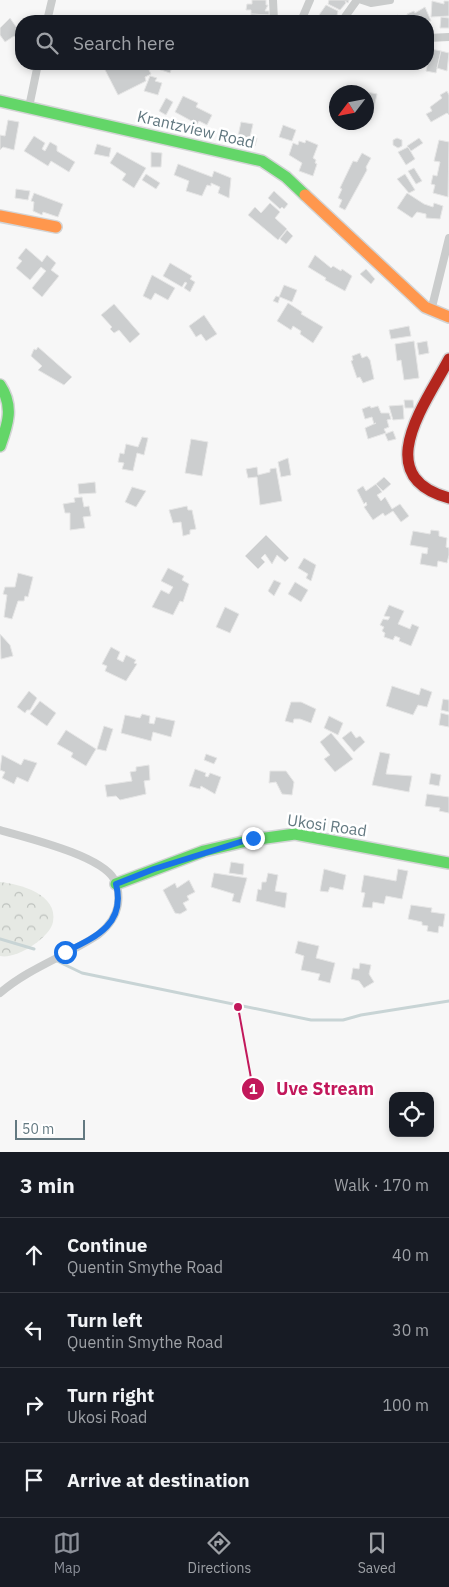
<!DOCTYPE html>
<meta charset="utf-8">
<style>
:root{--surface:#171b24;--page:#20242c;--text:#f1f3f6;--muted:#9ea1a6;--line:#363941;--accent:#8c9099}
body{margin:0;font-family:"IBM Plex Sans",sans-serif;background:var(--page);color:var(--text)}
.controls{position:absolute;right:15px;bottom:15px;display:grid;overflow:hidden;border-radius:10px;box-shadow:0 2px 8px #0003}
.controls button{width:45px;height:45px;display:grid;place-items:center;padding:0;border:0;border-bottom:1px solid var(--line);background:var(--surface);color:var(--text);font:25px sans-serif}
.compass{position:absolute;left:329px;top:85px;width:45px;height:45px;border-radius:50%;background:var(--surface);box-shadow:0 2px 8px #0003;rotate:238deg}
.scale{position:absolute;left:15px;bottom:12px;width:70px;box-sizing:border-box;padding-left:5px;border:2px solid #637981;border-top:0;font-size:14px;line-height:18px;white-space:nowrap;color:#637981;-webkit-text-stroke:4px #fff;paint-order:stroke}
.stop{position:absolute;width:15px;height:15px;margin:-11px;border:4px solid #1a73e8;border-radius:50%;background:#fff}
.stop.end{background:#1a73e8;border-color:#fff;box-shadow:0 1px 5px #0008}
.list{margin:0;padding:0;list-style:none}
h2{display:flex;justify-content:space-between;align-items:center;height:65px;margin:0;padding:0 20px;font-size:21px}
h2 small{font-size:16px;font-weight:400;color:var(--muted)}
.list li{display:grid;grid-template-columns:32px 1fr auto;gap:15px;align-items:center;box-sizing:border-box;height:75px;padding:0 20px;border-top:1px solid var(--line)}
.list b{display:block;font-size:19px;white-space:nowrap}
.list p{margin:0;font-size:16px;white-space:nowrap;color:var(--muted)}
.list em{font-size:16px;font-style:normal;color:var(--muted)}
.icon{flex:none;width:28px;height:28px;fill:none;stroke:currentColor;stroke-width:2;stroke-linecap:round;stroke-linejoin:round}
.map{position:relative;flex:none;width:449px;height:1152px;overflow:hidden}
.search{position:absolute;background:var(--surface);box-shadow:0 2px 8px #0003;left:15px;right:15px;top:15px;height:55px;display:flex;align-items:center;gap:12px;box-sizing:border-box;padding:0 18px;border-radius:20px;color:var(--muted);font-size:19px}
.sheet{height:365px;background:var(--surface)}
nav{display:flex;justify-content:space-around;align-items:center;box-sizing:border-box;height:70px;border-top:1px solid var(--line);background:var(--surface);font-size:14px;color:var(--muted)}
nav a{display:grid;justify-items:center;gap:2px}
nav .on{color:var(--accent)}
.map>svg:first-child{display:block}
.forest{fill:url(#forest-crowns)}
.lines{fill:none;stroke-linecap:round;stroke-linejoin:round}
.stream{stroke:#c8d4d5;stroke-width:3}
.building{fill:#cccecf;stroke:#e6e6e6}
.fast-casing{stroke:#d3d4d5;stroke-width:14}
.slow-casing{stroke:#d3d4d5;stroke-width:14}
.jam-casing{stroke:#d3d4d5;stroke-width:14}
.street{stroke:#cacccc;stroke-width:8}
.fast{stroke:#63d668;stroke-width:11}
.slow{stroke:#ff974d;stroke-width:11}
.jam{stroke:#b3261e;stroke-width:11}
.route{stroke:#1a73e8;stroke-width:6}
.labels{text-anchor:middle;stroke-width:5;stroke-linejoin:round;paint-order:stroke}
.street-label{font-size:16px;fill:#637981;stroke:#fff}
.leader{fill:none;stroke:#c2185b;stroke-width:2}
.callout-dot{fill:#c2185b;stroke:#fff;stroke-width:2}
.mark-label{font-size:15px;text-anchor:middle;font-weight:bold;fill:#fff}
.callout-label{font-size:18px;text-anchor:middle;font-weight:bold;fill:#c2185b;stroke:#fff;stroke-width:5;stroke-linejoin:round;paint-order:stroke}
</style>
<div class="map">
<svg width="449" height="1152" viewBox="0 0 449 1152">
<defs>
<pattern id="forest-crowns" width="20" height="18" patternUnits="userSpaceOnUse" patternTransform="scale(1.25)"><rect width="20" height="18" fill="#e6e9e4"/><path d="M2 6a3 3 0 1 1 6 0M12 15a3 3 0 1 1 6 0" fill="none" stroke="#bec2be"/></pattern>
</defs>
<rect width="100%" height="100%" fill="#f7f7f7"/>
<!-- forest -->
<path class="forest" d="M0 882C20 884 58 894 53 922 50 938 15 960 0 956Z"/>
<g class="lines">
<!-- stream -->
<g class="stream">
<path d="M0 939 34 949"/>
<path d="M55 960 82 973 311 1020H343L361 1015 449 1001"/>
</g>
</g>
<!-- building -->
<g class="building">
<path d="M252 0H266V5H268L265 11H269V15L251 14V10H246L247 4H252Z"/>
<path d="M329 0H349L348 3 345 1 346 3 340 10 328 4Z"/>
<path d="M432 1 444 4V1H449V16L431 17Z"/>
<path d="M326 5 338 11 336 20 324 21 317 18Z"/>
<path d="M425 7 431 21H408L407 14 414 11 415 13Z"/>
<path d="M251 14 269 15 268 20 246 21V17H251Z"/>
<path d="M398 15 404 21H387V20Z"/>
<path d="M441 17 449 18V28H440Z"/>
<path d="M10 18 21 34 16 38 14 36 5 42 0 35V28Z"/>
<path d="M431 49 441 51 436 73 426 71Z"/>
<path d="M441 51 449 53 447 71 437 68Z"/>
<path d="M102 64H146L151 74 145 77 146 81 118 95Z"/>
<path d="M149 64H173L170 73 149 66Z"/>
<path d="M150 76 157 78 155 81 162 83 158 95 144 91Z"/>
<path d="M351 89 377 94 371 120 366 119V92H338V90L351 92Z"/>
<path d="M447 91 449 95V115L447 113 431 122 426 114 432 111 430 107 442 98 440 95Z"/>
<path d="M183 96 198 103 196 107 212 115 207 125 199 121 197 124 175 112Z"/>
<path d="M166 98 173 102 166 115 159 111Z"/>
<path d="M8 120 19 122 14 150 3 147 0 150V135L5 136Z"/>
<path d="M241 122 253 124 250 137 257 138 255 146 237 141Z"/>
<path d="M283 125 296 130 292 141 279 137Z"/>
<path d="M34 136 45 143 42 149 45 151 50 142 57 146V151L75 162 69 172 51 161 48 166 24 151Z"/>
<path d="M397 138 402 140V146L398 148 393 145V140Z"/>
<path d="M419 138 423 143 411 151 407 146Z"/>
<path d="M306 140 318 145 313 158 316 160 315 163 317 164 313 176 299 171 302 163 289 155 293 143 298 145 299 141 305 143Z"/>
<path d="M439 140 449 142 448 197 433 193 435 185 431 184 433 175 437 176 440 162 434 161Z"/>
<path d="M97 144 111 148 109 157 94 154Z"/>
<path d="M408 147 415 159 406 165 398 152Z"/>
<path d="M117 152 146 168 134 188 122 180 126 174 110 163Z"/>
<path d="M151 152 162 153 161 167H151Z"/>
<path d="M362 153 371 158 366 167 367 170 345 210 339 207 342 200 338 198 342 189 340 188 353 161 357 162Z"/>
<path d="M178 164 212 177 214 171 231 178 229 198 218 193 220 187 211 183V186L207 185 202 196 186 191 189 181 174 175Z"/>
<path d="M414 168 422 181 416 184 408 171Z"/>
<path d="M146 174 160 183 156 189 142 180Z"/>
<path d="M405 174 415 190 409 193 397 179Z"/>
<path d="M16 189 30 191 28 200 15 198Z"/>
<path d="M274 191 288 204 284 209 282 207 280 209 268 198Z"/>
<path d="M34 193 63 204 58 217 43 212 42 215 33 211 34 202 31 201Z"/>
<path d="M407 193 424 204 433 207 434 203 443 206 440 219 426 218V214L417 212 412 218 397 208Z"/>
<path d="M270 203 280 212 275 218 287 229 278 240 248 215 255 207 261 213Z"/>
<path d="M287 230 293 236 286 244 280 239Z"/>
<path d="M26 248 42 262 47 255 56 263 51 270 59 276 42 297 32 288 46 271 41 267 30 280 16 268 22 261 18 258Z"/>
<path d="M315 255 331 268 333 266 341 271 342 269 352 276 345 291 325 280 326 278 308 267Z"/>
<path d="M170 263 192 276 190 279 195 282 190 292 184 288 187 283 185 282 182 287 163 276Z"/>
<path d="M366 269 375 279 371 284 360 274Z"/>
<path d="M152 275 175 288 168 300 155 293 151 300 143 296Z"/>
<path d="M284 285 297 290 292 302 280 297 278 303 273 301 276 296 279 297Z"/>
<path d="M288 303 302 312 301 314 323 327 313 343 300 334 301 331 293 326 291 330 277 321Z"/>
<path d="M114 304 140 334 130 343 119 330 114 333 110 329 112 327 101 315Z"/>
<path d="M204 315 217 334 206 341 201 334 196 337 189 326Z"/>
<path d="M409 326 411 336 391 339 389 330Z"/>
<path d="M414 341 419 378 404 380 401 360 397 361 395 344Z"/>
<path d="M427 341 429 353 419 355 417 343Z"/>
<path d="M38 347 72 377 64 385 38 370 42 366 31 356 34 349 36 350Z"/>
<path d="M360 353 362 358 367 356 370 360 374 379 363 383 360 377 357 378 351 361 353 360 352 356Z"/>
<path d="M404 400H413L414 408H405Z"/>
<path d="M403 405 404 419 393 420 389 406Z"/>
<path d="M370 406 371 408 378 406 381 413H389L391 419 387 420 389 427 384 429 386 433 368 439 365 428 376 423 374 424 372 417 365 419 362 409Z"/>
<path d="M393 431 396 439 388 441 385 434Z"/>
<path d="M142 437 148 438 144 455 137 453 133 471 122 469 124 463 118 462 120 453 124 454 126 444 138 447Z"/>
<path d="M191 439 208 442 202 476 185 473Z"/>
<path d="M288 458 291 475 281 477 278 462Z"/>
<path d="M257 467 258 475 270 472V469L276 468 282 501 260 505 257 477 248 478 246 469Z"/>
<path d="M384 477 391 484 383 491 376 484Z"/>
<path d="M95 482 96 493 79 494 78 484Z"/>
<path d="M376 484 382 492 377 495 381 501 385 497 392 509 400 504 409 516 401 522 393 511 385 516 383 513 373 520 364 507 367 505 366 502 364 504 357 490 363 486 366 491Z"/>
<path d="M132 487 146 491 136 507 125 502Z"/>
<path d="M82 497 84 507 89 506 91 516 83 517 85 528 70 530V513H65L63 504 75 502 74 498Z"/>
<path d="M187 506 188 510H192L196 529 190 530V534L183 536 181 522 173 523 169 510Z"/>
<path d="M431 530 439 531V536L447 538 446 547 449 548V555L447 563 438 561 437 567 420 564 422 553 427 554 428 548 410 545 413 531 430 534Z"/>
<path d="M266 535 289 558 285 562 277 555 272 564 265 554 261 558 265 562 258 569 245 556Z"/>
<path d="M304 558 316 565 311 581 306 578 308 574 298 568Z"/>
<path d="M168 568 184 576 182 580 189 584 183 602 180 601 173 615 152 607 161 590 169 594 173 587 161 581Z"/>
<path d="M18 573 33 577 28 597 25 596 24 601H18L12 619 4 617 7 595 3 594 5 587H15Z"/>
<path d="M274 580 281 583 274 596 268 591Z"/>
<path d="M295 582 308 590 301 602 288 594Z"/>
<path d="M389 605 404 611 398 624 410 629 412 624 419 627 411 646 399 641 400 638 395 636 393 640 384 637 385 633 382 631 384 627 380 625 383 619 388 620 390 617 384 616Z"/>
<path d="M225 607 239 614 230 633 216 627Z"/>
<path d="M0 634 10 645 13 656 1 659Z"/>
<path d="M111 647 120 652 117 659 123 662 126 655 136 660 134 663 137 664 126 681 105 671 107 666 102 664Z"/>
<path d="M392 686 419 695 421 688 432 692 427 707 418 705 413 715 386 706Z"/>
<path d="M29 691 37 698 30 710H27L25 713 17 707Z"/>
<path d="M443 699 449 700V712L441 710Z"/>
<path d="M40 701 56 713 47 726 30 714Z"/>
<path d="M291 702H301L316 709 311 723 300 719H294L293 723 285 721Z"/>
<path d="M441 713 449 715V727L439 725Z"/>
<path d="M142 714 150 716 149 723 154 724 156 717 175 721 171 737 153 732 151 741 121 733 125 715 140 718Z"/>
<path d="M329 716 343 723 338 735 324 728Z"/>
<path d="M104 726 113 729 106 751 97 749Z"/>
<path d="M66 730 96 749 86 766 71 757 73 753 57 744Z"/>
<path d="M351 731 356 738 360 736 365 742 354 752 342 738Z"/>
<path d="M331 733 353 759 335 772 324 759 330 755 320 742Z"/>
<path d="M380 752 390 754 386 774 412 776 409 792 372 785Z"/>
<path d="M206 754 217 758 214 764 204 760Z"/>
<path d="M2 755 21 765 24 759 37 763 28 782 17 777 14 784 2 778 5 772 0 770Z"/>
<path d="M149 765 150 780 144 781 146 794 120 800 116 796 107 797 105 785 132 781 130 772 136 771V767Z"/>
<path d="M195 769 206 773 205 776 208 777 210 773 221 777 215 794 201 786 200 789 189 786Z"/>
<path d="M270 771H286L294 782 292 795 282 794 276 782 269 783Z"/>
<path d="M431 773 441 775 439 786 429 784Z"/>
<path d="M427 794 449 797V813L439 811 440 808 425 806Z"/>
<path d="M231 862 244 864 243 875 229 873Z"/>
<path d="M324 869 346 875 343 890 330 887 328 892 320 891Z"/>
<path d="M398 869 408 871 402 899 386 896 384 904 373 902 372 908 362 907 365 893 361 892 364 875 396 881Z"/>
<path d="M214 873 247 878 240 903 232 901 234 894 211 887Z"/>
<path d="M268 873 278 875 275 891 287 893 285 908 256 901 258 889 261 890 262 882H266Z"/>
<path d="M189 880 195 892 187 896 189 900 183 903 187 910 180 914 175 913 163 890 175 883 177 888Z"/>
<path d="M411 905 432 908 431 912 445 914 443 927 439 926 438 933 427 931 428 926 422 925V922L408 919Z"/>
<path d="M298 941 319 946 316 958 335 963 330 983 318 980 320 974 301 970 304 956 295 953Z"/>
<path d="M360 963 371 965 369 974 374 982 364 988 359 981 351 979 353 968 359 969Z"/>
</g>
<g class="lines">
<!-- fast casing -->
<g class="fast-casing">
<g id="fast">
<path d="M0 101 262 161 286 177 305 195"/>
<path d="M0 385C14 406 8 424 0 446"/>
<path d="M116 884 204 851 251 840 295 834 449 863"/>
</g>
</g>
<!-- slow casing -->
<g class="slow-casing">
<g id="slow">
<path d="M305 195 425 307 449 317"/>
<path d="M0 216 56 227"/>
</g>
</g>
<!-- jam casing -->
<g class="jam-casing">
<path id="jam" d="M449 359C426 403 369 476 449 498"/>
</g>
<!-- street -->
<g class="street">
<path d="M273 0 274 21"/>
<path d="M362 0 371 3 390 0"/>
<path d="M47 21 52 0"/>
<path d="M301 21 310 0"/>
<path d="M342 21 357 0"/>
<path d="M428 38 449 37"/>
<path d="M29 107 38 64"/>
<path d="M431 311 449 238"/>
<path d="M0 830C27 838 100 855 114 879 118 886 119 896 118 904 116 917 108 927 98 935 66 956 29 968 0 993"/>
</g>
<!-- fast -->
<use href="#fast" class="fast"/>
<!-- slow -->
<use href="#slow" class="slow"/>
<!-- jam -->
<use href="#jam" class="jam"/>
</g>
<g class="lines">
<!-- route -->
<path class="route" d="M65 952C96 937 126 924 116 884L154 869 253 838"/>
</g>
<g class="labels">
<!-- street labels -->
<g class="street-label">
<text transform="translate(196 129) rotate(13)" y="6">Krantzview Road</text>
<text transform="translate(327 825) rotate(8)" y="6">Ukosi Road</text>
</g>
</g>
<!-- callouts -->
<path class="leader" d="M238 1007L253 1089"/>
<g class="callout-dot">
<circle cx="238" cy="1007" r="5"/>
<circle cx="253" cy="1089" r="12"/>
</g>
<g class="mark-label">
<text x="253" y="1094">1</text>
</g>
<g class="callout-label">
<text x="325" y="1095">Uve Stream</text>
</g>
</svg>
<div class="controls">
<button><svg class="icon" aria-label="locate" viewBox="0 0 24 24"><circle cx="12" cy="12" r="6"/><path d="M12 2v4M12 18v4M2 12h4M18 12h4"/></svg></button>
</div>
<svg class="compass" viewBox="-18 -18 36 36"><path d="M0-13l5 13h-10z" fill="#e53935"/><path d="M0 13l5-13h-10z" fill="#9ea1a6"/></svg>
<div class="scale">50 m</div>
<div class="stop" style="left:65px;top:952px"></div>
<div class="stop end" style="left:253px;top:838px"></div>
<div class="search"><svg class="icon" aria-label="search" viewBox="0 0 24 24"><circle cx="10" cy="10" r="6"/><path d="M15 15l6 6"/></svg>Search here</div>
</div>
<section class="sheet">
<h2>3 min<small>Walk · 170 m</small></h2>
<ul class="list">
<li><svg class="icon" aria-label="ahead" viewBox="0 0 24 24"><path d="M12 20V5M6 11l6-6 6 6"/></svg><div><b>Continue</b><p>Quentin Smythe Road</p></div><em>40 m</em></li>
<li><svg class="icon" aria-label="left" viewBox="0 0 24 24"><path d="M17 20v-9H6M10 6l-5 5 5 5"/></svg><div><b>Turn left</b><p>Quentin Smythe Road</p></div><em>30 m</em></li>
<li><svg class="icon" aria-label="right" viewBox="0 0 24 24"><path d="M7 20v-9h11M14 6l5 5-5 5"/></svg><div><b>Turn right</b><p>Ukosi Road</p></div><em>100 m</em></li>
<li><svg class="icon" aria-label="arrive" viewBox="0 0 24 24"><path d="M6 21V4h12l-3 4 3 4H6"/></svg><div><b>Arrive at destination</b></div></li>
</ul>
</section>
<nav>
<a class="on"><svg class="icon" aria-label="map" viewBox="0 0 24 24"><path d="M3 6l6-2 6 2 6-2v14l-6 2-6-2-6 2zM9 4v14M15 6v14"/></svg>Map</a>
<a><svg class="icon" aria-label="directions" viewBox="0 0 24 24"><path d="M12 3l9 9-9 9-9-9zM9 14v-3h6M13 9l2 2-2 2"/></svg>Directions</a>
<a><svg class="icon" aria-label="saved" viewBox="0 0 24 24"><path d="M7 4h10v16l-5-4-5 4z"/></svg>Saved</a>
</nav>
